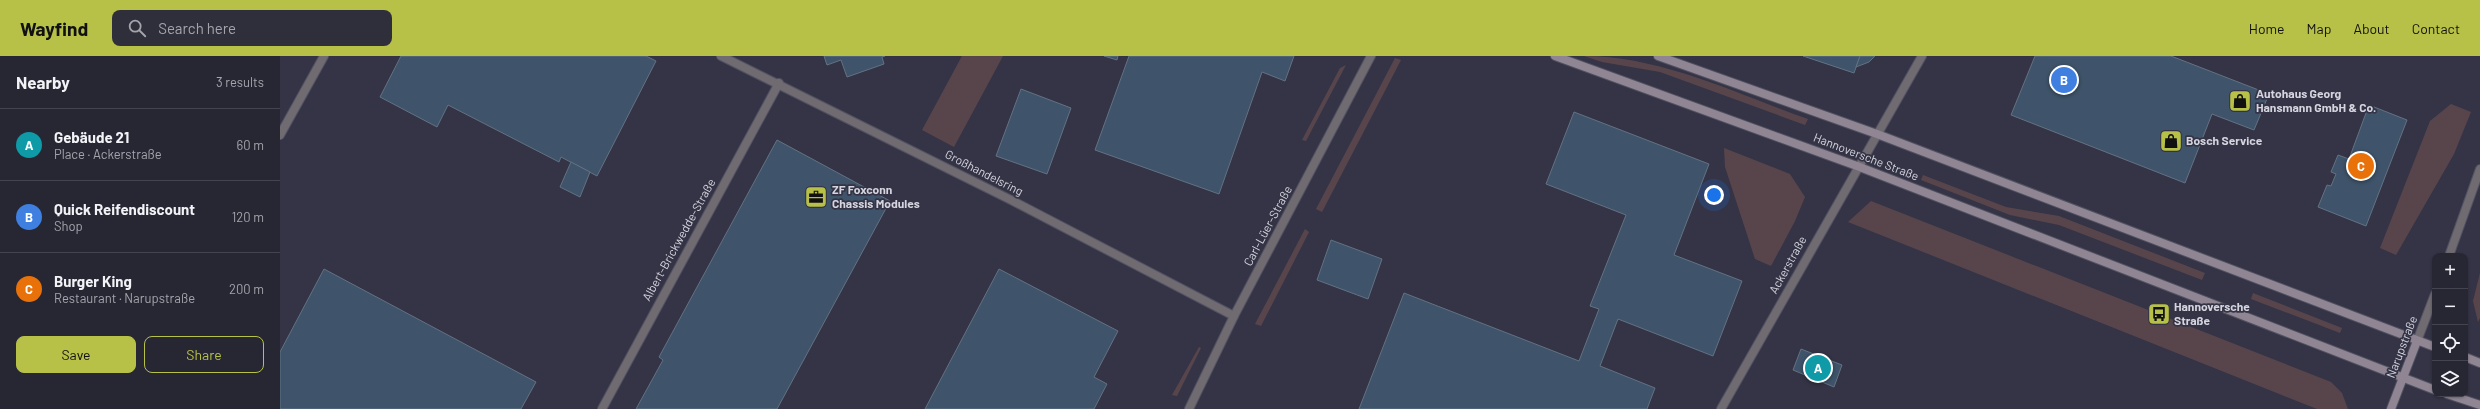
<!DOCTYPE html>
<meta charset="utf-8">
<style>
:root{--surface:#272734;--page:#2f2f3c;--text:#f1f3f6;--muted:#a4a5ac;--line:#43444f;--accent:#b8c147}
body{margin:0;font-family:Barlow,sans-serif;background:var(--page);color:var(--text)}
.controls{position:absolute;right:12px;bottom:12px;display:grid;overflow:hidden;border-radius:8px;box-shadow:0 1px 3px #0004}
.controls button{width:36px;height:36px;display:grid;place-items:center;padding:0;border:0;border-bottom:1px solid var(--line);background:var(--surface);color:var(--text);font:20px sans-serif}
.you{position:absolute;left:1434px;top:139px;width:14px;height:14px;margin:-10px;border:3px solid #fff;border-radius:50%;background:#1a73e8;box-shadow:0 0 0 6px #1a73e833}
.badge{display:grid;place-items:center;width:26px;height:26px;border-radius:50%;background:var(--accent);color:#fff;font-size:13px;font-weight:700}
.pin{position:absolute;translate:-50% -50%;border:2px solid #fff;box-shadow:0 1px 4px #0006}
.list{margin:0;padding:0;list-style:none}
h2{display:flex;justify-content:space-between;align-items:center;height:52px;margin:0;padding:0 16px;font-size:17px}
h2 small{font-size:13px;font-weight:400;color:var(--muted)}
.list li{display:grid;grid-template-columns:26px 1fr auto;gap:12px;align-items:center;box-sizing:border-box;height:72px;padding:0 16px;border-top:1px solid var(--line)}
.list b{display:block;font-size:15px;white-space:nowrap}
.list p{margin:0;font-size:13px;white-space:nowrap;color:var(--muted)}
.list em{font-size:13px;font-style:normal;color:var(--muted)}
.actions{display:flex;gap:8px;padding:12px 16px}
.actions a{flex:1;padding:9px 0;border:1px solid var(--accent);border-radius:8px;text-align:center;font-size:14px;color:var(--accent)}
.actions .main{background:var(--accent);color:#111}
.icon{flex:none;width:22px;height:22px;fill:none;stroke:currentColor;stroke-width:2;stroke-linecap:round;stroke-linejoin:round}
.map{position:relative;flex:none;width:2200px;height:353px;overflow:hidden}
header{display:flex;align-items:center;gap:24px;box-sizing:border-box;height:56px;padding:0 20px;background:var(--accent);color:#111}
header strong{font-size:19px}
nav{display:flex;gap:22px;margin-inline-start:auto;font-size:14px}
.search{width:280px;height:36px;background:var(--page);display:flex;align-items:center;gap:10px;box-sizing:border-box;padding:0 14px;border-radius:8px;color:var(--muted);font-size:15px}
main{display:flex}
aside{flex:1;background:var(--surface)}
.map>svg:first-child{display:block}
.green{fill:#58454c}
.building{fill:#3f546a;stroke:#637282}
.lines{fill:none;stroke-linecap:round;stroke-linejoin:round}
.street-casing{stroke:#515162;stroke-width:10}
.secondary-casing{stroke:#515162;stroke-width:10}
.street{stroke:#706a71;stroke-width:8}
.secondary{stroke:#908693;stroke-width:8}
.labels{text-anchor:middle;stroke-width:3.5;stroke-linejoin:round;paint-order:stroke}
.poi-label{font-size:12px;font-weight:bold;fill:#d5d5e0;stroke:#343446;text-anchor:start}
.street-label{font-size:12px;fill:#d5d5e0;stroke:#343446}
</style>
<header>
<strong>Wayfind</strong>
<div class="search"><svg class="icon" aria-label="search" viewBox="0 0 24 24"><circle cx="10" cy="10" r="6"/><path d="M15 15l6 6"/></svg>Search here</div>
<nav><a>Home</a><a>Map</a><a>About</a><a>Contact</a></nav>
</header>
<main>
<aside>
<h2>Nearby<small>3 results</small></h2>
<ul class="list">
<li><span class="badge" style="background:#0f9aa8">A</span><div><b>Gebäude 21</b><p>Place · Ackerstraße</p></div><em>60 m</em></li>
<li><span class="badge" style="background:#3f7fe0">B</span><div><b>Quick Reifendiscount</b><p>Shop</p></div><em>120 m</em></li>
<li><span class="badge" style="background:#e8710a">C</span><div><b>Burger King</b><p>Restaurant · Narupstraße</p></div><em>200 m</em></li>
</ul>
<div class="actions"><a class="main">Save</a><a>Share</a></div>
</aside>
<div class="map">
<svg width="2200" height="353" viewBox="0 0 2200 353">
<rect width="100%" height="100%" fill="#343446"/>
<!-- green -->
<g class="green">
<path d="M682 0H723L674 91 642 74Z"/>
<path d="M1304 0C1381 0 1457 38 1528 63L1525 69 1380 16 1322 6Z"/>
<path d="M1115 2 1121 4 1042 156 1036 153Z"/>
<path d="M1066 9 1026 85 1022 84 1060 12Z"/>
<path d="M2171 48 2191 56 2174 98 2116 199 2100 192 2150 65Z"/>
<path d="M1444 92 1510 118 1525 141 1515 165 1491 210 1475 203 1445 111Z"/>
<path d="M1643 119 1726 151 1779 160 1925 217 1922 224 1779 169 1730 159 1641 124Z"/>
<path d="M1591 145 2051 326 2062 337 2068 353H2037L1568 166Z"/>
<path d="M1025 173 1029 176 981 270 975 268Z"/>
<path d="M2200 217V262L2198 266 2193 245Z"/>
<path d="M1973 237 2062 272 2060 277 1971 243Z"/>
<path d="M919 291 921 292 897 340 892 339Z"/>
</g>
<!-- building -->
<g class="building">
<path d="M121 0H366L376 5 317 120 281 101 279 106 168 49 157 71 100 41Z"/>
<path d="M544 0H605L602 1 604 8 567 21 561 4 547 9Z"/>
<path d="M824 0H838L837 4Z"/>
<path d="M849 0H1014L1005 25 982 16 939 138 815 94Z"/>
<path d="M1523 0H1580L1574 17Z"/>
<path d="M1580 0H1595L1589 6 1576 11Z"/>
<path d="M1755 0H1891L1989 38 1974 74 1932 58 1905 127 1731 59Z"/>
<path d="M741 33 791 52 767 118 716 100Z"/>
<path d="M2089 49 2127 64 2086 170 2038 151 2047 129 2051 130 2056 118 2051 116 2058 99 2069 103Z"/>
<path d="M1294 56 1429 108 1394 199 1462 225 1433 300 1338 263 1320 310 1375 332 1367 353H1079L1124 237 1299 305 1319 253 1310 250 1346 159 1266 128Z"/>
<path d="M497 84 610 145 497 353H356L383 304 379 301Z"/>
<path d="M291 106 310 116 300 141 280 131Z"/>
<path d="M1051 184 1102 203 1088 243 1037 224Z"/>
<path d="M44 213 256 326 241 353H0V296Z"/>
<path d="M719 213 838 275 814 321 827 328 814 353H645Z"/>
<path d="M1521 293 1562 309 1554 331 1513 314Z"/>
</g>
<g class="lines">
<!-- street casing -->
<g class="street-casing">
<g id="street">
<path d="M441 0 731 144 954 260"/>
<path d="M0 79 44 0"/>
<path d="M2169 200 2200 113"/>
<path d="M2137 285 2155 238"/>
<path d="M322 353 499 27"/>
<path d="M909 353 954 260 1091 0"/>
<path d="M1441 353 1642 0"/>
</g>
</g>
<!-- secondary casing -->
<g class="secondary-casing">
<g id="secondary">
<path d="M1275 0 1577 110 2155 334"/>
<path d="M1378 0 1597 78 2155 291"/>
<path d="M2185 301 2200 307"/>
<path d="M2167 338 2200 349"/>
<path d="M2111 353 2137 285"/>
</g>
</g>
<!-- street -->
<use href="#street" class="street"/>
<!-- secondary -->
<use href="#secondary" class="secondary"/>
</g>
<!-- icons -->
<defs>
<g id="shop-square" transform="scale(1.15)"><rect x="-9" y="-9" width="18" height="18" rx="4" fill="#b8c147" stroke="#343446"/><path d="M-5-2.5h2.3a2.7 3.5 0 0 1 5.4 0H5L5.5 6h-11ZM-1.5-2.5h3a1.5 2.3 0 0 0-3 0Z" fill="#111"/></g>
<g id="office-square" transform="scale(1.15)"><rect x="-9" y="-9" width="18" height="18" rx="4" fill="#b8c147" stroke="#343446"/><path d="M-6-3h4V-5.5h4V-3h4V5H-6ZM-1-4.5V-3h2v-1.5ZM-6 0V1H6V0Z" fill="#111"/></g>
<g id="bus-square" transform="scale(1.15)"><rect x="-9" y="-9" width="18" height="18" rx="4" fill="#b8c147" stroke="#343446"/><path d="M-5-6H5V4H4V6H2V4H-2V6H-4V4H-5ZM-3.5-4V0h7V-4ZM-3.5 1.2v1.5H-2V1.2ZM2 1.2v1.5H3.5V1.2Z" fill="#111"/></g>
</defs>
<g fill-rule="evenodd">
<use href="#shop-square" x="1960" y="45"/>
<use href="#shop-square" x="1891" y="85"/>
<use href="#office-square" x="536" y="141"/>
<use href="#bus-square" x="1879" y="258"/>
</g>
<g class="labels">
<!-- poi labels -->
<g class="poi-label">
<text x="1976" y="42">Autohaus Georg<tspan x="1976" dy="14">Hansmann GmbH &amp; Co.</tspan></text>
<text x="1906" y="89">Bosch Service</text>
<text x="552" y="138">ZF Foxconn<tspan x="552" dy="14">Chassis Modules</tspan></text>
<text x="1894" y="255">Hannoversche<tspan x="1894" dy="14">Straße</tspan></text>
</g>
<!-- street labels -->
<g class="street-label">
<text transform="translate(1586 101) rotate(21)" y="4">Hannoversche Straße</text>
<text transform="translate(704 117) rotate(27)" y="4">Großhandelsring</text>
<text transform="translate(988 170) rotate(-62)" y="4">Carl-Lüer-Straße</text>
<text transform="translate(399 184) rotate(-61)" y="4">Albert-Brickwedde-Straße</text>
<text transform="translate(1508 209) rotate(-61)" y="4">Ackerstraße</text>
<text transform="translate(2122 291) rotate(-69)" y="4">Narupstraße</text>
</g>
</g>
</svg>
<div class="controls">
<button>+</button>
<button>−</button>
<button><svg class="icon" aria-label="locate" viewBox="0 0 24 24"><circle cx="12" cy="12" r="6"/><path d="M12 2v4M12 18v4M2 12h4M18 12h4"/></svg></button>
<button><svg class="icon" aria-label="layers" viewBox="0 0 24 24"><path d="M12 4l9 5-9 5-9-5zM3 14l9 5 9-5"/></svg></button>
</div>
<div class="you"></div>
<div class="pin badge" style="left:1538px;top:312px;background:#0f9aa8">A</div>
<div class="pin badge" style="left:1784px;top:24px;background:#3f7fe0">B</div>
<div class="pin badge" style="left:2081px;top:110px;background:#e8710a">C</div>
</div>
</main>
